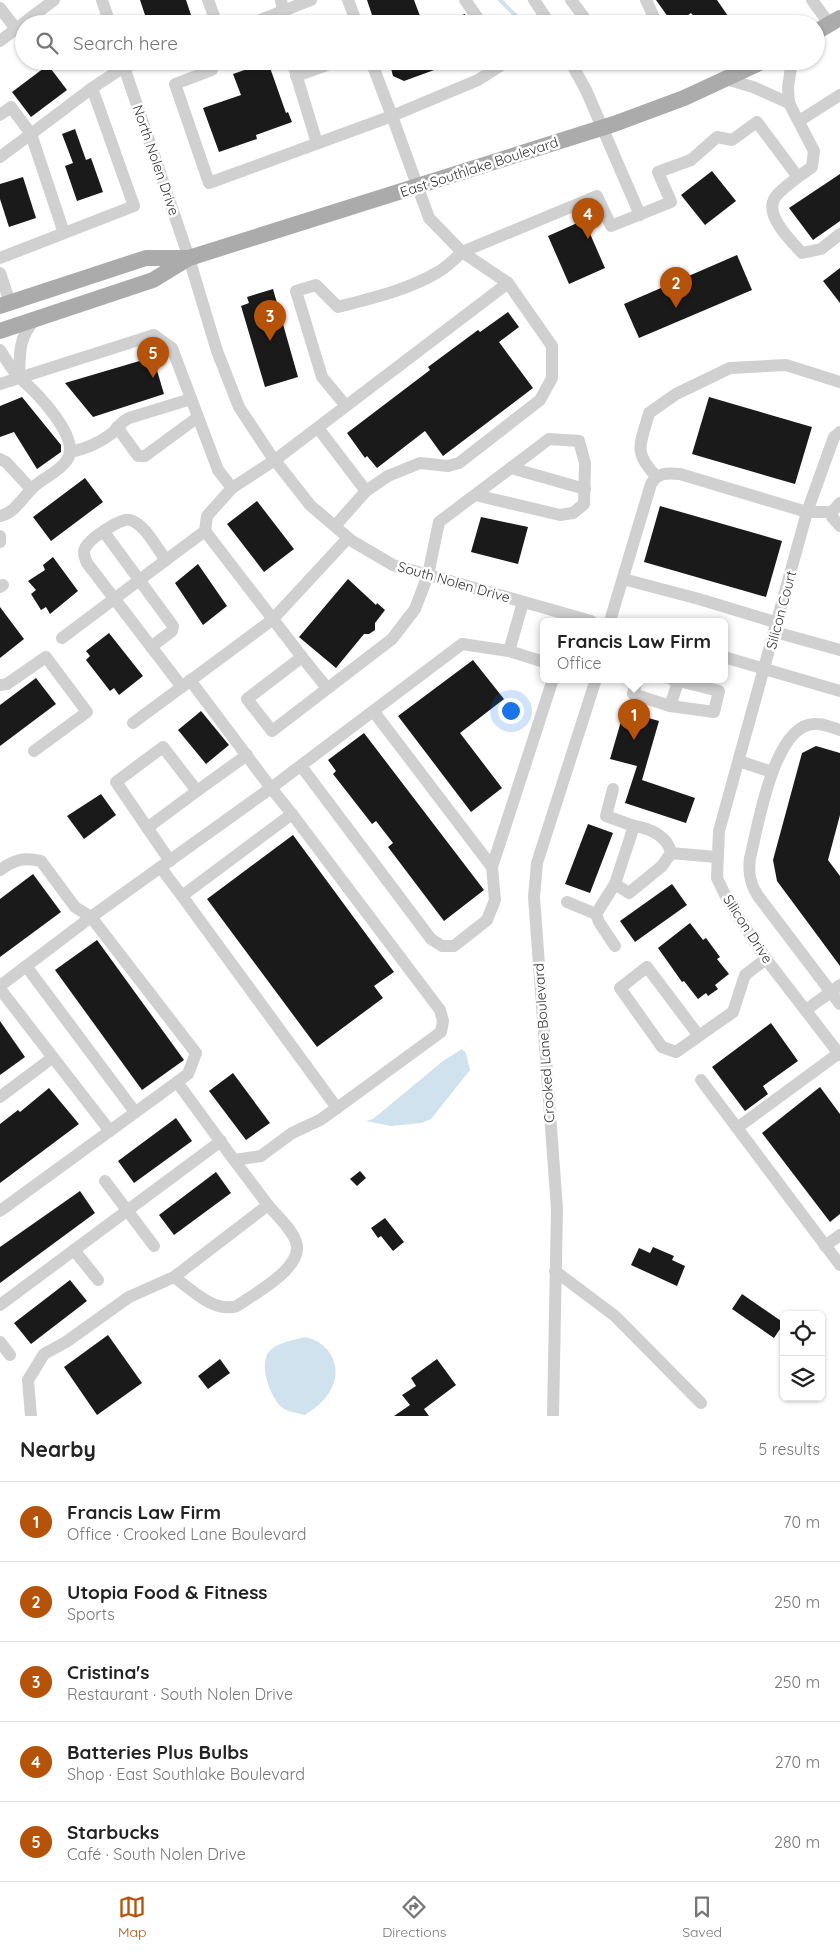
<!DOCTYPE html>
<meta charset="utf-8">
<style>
:root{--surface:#fff;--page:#f6f6f6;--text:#222;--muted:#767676;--line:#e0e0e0;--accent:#b45309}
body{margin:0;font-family:Quicksand,sans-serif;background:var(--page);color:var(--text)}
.controls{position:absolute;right:15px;bottom:15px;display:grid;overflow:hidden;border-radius:8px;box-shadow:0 1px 4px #0004}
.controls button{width:45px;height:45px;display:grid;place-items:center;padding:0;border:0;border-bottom:1px solid var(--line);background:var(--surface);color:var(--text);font:25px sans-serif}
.you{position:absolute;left:510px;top:710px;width:18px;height:18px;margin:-12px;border:4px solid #fff;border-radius:50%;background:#1a73e8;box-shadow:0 0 0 8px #1a73e833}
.badge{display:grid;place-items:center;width:32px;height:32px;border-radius:50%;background:var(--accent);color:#fff;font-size:16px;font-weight:700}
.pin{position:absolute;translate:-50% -41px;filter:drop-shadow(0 1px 2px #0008)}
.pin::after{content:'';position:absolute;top:26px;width:18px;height:15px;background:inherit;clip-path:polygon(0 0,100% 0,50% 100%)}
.popup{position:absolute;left:540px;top:618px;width:188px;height:65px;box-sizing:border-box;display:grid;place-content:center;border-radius:8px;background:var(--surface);filter:drop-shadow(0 1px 4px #0005);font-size:16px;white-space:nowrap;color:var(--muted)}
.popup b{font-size:19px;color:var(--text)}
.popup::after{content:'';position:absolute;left:50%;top:100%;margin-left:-10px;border:10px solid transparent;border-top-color:var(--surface)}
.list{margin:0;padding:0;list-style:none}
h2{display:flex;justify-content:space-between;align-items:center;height:65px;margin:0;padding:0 20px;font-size:21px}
h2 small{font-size:16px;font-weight:400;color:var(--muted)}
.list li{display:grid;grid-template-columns:32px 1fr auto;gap:15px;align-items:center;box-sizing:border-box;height:80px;padding:0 20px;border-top:1px solid var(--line)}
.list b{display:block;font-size:19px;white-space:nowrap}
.list p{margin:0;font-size:16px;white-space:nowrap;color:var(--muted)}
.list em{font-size:16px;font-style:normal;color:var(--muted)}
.icon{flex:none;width:28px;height:28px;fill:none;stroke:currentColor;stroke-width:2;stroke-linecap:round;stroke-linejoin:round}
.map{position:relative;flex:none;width:840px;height:1416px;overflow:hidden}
.search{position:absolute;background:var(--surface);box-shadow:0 1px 4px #0004;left:15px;right:15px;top:15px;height:55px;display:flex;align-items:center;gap:12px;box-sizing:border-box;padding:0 18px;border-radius:28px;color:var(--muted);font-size:19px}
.sheet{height:465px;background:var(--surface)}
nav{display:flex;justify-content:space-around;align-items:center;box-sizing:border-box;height:70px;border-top:1px solid var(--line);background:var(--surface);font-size:14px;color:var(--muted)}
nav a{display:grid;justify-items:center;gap:2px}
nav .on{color:var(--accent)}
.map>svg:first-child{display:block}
.water{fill:#cfe2ee}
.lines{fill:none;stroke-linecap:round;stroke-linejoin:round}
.stream{stroke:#cfe2ee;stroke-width:4}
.building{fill:#1a1a1a}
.minor{stroke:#d0d0d0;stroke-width:12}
.major{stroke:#ababab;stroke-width:16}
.labels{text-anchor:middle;stroke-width:5;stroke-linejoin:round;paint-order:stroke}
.street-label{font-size:14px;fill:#333;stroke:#fff}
</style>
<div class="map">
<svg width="840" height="1416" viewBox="0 0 840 1416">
<rect width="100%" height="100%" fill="#fff"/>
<!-- water -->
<g class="water">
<path d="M462 1049 466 1053 470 1070 431 1119 421 1123 391 1126 366 1121 373 1119 443 1061Z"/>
<path d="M304 1337C333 1342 346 1373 326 1397 321 1404 312 1410 305 1415 297 1413 287 1412 280 1406 271 1395 260 1370 267 1355 272 1343 293 1341 304 1337Z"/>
</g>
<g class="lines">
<!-- stream -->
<path class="stream" d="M500 0 523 23"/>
</g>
<!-- building -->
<g class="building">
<path d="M140 0H186L194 24H148Z"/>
<path d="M367 0H414L423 24H375Z"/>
<path d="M656 0H717L728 16 718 24 715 20 707 24 701 15 696 19 691 13 676 24H673Z"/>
<path d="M465 14 468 24H439V23Z"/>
<path d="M389 61H456V62L404 81 393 76Z"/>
<path d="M268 62 286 113 288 112 292 122 256 135 257 139 219 152 203 108 241 95 233 74Z"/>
<path d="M48 65 67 90 31 117 12 92Z"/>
<path d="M75 129 86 160 91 158 103 192 77 201 65 166 73 163 62 134Z"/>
<path d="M712 171 736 201 705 225 681 195Z"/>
<path d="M840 174V221L813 240 789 208Z"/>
<path d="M23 177 36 218 9 227 0 199V184Z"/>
<path d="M584 220 605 268 569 284 548 236Z"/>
<path d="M737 255 752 290 639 338 624 304Z"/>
<path d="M840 268V303L823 281Z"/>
<path d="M273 289 298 377 265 387 241 306 249 303 247 297Z"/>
<path d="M508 312 519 327 499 342 533 388 443 456 425 431 377 468 367 456 365 458 347 433 430 370 428 367 478 330 480 332Z"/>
<path d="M153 357 164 394 93 417 65 383Z"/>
<path d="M22 397 61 445V452L37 469 14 432 0 437V406Z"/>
<path d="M709 397 812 427 795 484 692 454Z"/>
<path d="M85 478 103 502 51 541 33 517Z"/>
<path d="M257 501 294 549 264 572 227 524Z"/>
<path d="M660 506 782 541 766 597 644 562Z"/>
<path d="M481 517 528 527 518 564 471 552Z"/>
<path d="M53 557 78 591 50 614 46 607 41 610 31 594 36 590 28 581 45 570 43 565Z"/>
<path d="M198 564 227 606 203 625 175 583Z"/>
<path d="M348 579 376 605 377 603 385 610 375 623V630L369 634H364L336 668 299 637Z"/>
<path d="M0 607 24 639 0 658Z"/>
<path d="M109 633 143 676 119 695 114 688 110 691 86 660 90 656 86 651Z"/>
<path d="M473 660 504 699 460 733 502 788 471 812 398 716Z"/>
<path d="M36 678 56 704 0 746V705Z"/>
<path d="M201 711 229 745 206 764 178 730Z"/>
<path d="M624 711 659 721 642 780 695 798 686 823 625 803 637 766 610 759Z"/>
<path d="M364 733 484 890 444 921 388 847 393 843 376 821 372 824 333 774 336 771 328 760Z"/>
<path d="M816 746 840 753V815L828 860 840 876V966L777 881 773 860 802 753Z"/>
<path d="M101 794 116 815 84 839 67 816Z"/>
<path d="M588 824 613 833 590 893 565 884Z"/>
<path d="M293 835 394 972 374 986 383 998 317 1047 207 899Z"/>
<path d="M33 874 61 912 0 957V899Z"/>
<path d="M672 884 687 905 635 942 620 921Z"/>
<path d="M690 923 703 940 706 938 720 957 717 959 729 974 715 985 718 989 708 996 706 993 698 999 684 981 682 982 658 948Z"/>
<path d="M97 940 184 1060 142 1090 55 970Z"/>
<path d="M0 1021 25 1057 0 1075Z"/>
<path d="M771 1023 798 1061 763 1086 768 1094 745 1111 712 1067Z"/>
<path d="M233 1073 270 1123 246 1140 209 1091Z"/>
<path d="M820 1087 840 1114V1214L830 1222 762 1133Z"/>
<path d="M49 1088 79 1124 0 1183V1124L18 1110 20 1112Z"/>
<path d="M176 1118 192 1141 134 1183 118 1161Z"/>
<path d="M360 1171 366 1178 357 1186 350 1179Z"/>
<path d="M216 1172 231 1193 174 1235 159 1215Z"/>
<path d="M80 1191 95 1213 0 1283V1247Z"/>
<path d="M385 1218 404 1242 393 1251 381 1236 378 1238 371 1228Z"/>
<path d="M653 1247 674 1256 672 1260 685 1266 677 1286 631 1265 639 1248 650 1253Z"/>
<path d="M70 1280 87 1301 31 1344 14 1323Z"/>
<path d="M742 1294 784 1323 774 1338 732 1309Z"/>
<path d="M108 1335 142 1383 97 1415 64 1367Z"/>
<path d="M220 1359 230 1373 208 1389 198 1376Z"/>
<path d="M437 1359 456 1385 424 1409 429 1416H394L410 1405 402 1395 416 1386 411 1378Z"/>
</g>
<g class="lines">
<!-- minor -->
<g class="minor">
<path d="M102 0 110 24"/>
<path d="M208 0 217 24"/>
<path d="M281 0 283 10 281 24"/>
<path d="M348 0 357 24"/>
<path d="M465 0 482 24"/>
<path d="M534 0 550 24"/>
<path d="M571 0 589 24"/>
<path d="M646 0 657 24"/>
<path d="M812 0 830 25"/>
<path d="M0 8 16 29"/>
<path d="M250 24 311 0"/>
<path d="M0 41 54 0"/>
<path d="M122 61 189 258 217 351 239 407 270 454 310 505 352 541 393 565 591 621"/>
<path d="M209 61 212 70 175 84 209 183 392 116 429 218 462 252C455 259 447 267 438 272 408 290 372 298 338 307L316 285 296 291 322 377 346 406"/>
<path d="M292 61 317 143"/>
<path d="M371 61 392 116 478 80 508 61"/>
<path d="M570 61 586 90 640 215"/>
<path d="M296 76 338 61"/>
<path d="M726 79 753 87 789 103"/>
<path d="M0 115 11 107 31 134 92 88"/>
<path d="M799 121 840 95"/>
<path d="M0 157 31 134 64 233"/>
<path d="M798 177C792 182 783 188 777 195 761 212 790 240 802 253L821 249 840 234"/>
<path d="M462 252 597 196 611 226 671 202 658 172 691 160 717 137 732 140 757 122 798 177 812 167 814 151 789 103 788 87 792 61"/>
<path d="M462 252 508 283"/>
<path d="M0 258 134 206 92 88 124 67 144 61"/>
<path d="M0 273 10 303"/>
<path d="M0 350C6 359 12 371 20 378 35 391 82 438 67 460 61 470 46 477 37 484 25 493 16 513 0 516"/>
<path d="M19 377C20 353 18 339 35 319"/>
<path d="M0 384 154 335 172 348 218 470 232 488 275 460 508 283 552 346V378L540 400 459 463 448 466 420 463 388 476 366 491 335 526"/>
<path d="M117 427 138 456H145L198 417"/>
<path d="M318 428 366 491"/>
<path d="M70 452C85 449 98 444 111 434 118 429 120 422 129 418L191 399"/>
<path d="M0 459 6 462 31 489"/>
<path d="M511 468 585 489"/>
<path d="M656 476C632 451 641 444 649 413L676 394 730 368 786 365 840 382"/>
<path d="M840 503 832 512V517L840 526"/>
<path d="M832 512H807L834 437 840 432"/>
<path d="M205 531 302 657"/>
<path d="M104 532 173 626 172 631 151 647"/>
<path d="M0 536V542"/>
<path d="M623 579 699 599 778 623"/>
<path d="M0 587 3 585"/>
<path d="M610 621 651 484C658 472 667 473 680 474L807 512 719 831 717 878 728 901 766 959 840 1055"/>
<path d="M775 632 840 650"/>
<path d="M62 638 166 560"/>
<path d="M509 651 523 602"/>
<path d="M724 657 840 691"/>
<path d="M637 679 633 694 670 706 714 712 719 691 671 679"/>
<path d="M190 680 271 788 462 644 509 651 544 662"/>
<path d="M0 685 7 684 46 657 87 712 34 751"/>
<path d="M182 687 87 563C84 557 82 551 87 545 93 537 120 518 130 520 145 524 157 549 166 560L205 531 207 516 232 488"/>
<path d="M327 688 302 657 247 699 272 731 392 639 415 609 428 575 439 522 549 439 579 441 585 463 584 504 573 513 560 515 475 495"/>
<path d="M670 706 679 679"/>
<path d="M374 712 492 867"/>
<path d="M133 723 272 620 348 538"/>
<path d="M840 730C833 728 825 724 817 724 774 720 758 827 750 858 748 873 750 884 758 896L840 1004"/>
<path d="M739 761 772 772"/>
<path d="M301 766 431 939 442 946H454L487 920 495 900 492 867 553 679"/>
<path d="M613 789 606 816 634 826"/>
<path d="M292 814 440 1010 443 1021 441 1032 337 1108"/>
<path d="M147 828 197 791"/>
<path d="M671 853 662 866 629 893 615 884 634 826C649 828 668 836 671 853L716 857"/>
<path d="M170 861 116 782 163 747 197 791 247 755"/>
<path d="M0 870C14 860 23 857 41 861L75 907 91 917 0 986"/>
<path d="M567 902 596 914 615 884"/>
<path d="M596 914 599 922 615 946"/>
<path d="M26 966 135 1112"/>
<path d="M0 989 110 1131"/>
<path d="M806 1010 840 985"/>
<path d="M699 1036 647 967 620 988 662 1047 676 1052 733 1012 745 975 766 959"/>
<path d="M701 1080 840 1265"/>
<path d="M177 1082 234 1160 261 1156 292 1133 320 1120 337 1108 182 896"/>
<path d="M0 1097 52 1058"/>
<path d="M737 1128 839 1053"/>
<path d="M234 1160 268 1205"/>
<path d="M105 1181 154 1246"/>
<path d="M0 1211 188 1074 196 1053 91 917 271 788 292 814 182 896 161 868"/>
<path d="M825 1246 840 1235"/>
<path d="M74 1250 98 1280"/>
<path d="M555 1271 615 1316 701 1403"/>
<path d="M0 1305 221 1141"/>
<path d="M0 1342 10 1355"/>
<path d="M31 1416 28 1380 44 1354 66 1342 129 1297 174 1277 268 1205C277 1216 292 1229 296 1242 305 1267 255 1293 237 1306 214 1313 192 1290 174 1277"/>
<path d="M553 1416 557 1209 534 897 537 863 596 679"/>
</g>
<!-- major -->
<g class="major">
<path d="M816 32 840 18"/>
<path d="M0 306 146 258H189"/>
<path d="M0 331 153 280 189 258 614 124 684 98 764 61"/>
</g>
</g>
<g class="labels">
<!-- street labels -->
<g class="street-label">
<text transform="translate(156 160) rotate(71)" y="5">North Nolen Drive</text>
<text transform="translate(479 167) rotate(-18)" y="5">East Southlake Boulevard</text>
<text transform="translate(454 582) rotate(16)" y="5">South Nolen Drive</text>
<text transform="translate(781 610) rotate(-75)" y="5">Silicon Court</text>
<text transform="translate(748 929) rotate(57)" y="5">Silicon Drive</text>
<text transform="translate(544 1043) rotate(-94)" y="5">Crooked Lane Boulevard</text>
</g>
</g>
</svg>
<div class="controls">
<button><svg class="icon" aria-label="locate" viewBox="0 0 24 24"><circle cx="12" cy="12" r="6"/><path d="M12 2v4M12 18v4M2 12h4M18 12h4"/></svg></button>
<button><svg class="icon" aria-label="layers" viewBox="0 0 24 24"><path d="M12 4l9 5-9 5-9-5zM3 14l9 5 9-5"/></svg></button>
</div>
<div class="you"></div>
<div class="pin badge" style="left:634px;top:740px">1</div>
<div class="popup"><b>Francis Law Firm</b>Office</div>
<div class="pin badge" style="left:676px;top:308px">2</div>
<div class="pin badge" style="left:270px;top:341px">3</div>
<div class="pin badge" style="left:588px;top:239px">4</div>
<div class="pin badge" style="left:153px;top:378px">5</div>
<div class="search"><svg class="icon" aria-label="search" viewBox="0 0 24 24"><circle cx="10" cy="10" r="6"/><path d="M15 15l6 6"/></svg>Search here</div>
</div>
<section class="sheet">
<h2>Nearby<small>5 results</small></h2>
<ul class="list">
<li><span class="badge">1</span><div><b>Francis Law Firm</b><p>Office · Crooked Lane Boulevard</p></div><em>70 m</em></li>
<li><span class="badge">2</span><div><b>Utopia Food &amp; Fitness</b><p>Sports</p></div><em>250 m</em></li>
<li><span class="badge">3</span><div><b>Cristina's</b><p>Restaurant · South Nolen Drive</p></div><em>250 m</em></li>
<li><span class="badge">4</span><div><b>Batteries Plus Bulbs</b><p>Shop · East Southlake Boulevard</p></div><em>270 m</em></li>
<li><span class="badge">5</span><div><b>Starbucks</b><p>Café · South Nolen Drive</p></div><em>280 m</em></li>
</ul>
</section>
<nav>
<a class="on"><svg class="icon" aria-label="map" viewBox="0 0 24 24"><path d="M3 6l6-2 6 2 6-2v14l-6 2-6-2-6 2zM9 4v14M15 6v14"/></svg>Map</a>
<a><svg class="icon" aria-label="directions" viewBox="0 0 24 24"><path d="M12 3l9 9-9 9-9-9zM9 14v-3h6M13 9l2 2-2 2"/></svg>Directions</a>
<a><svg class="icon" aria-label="saved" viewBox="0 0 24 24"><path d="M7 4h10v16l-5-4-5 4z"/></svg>Saved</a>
</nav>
